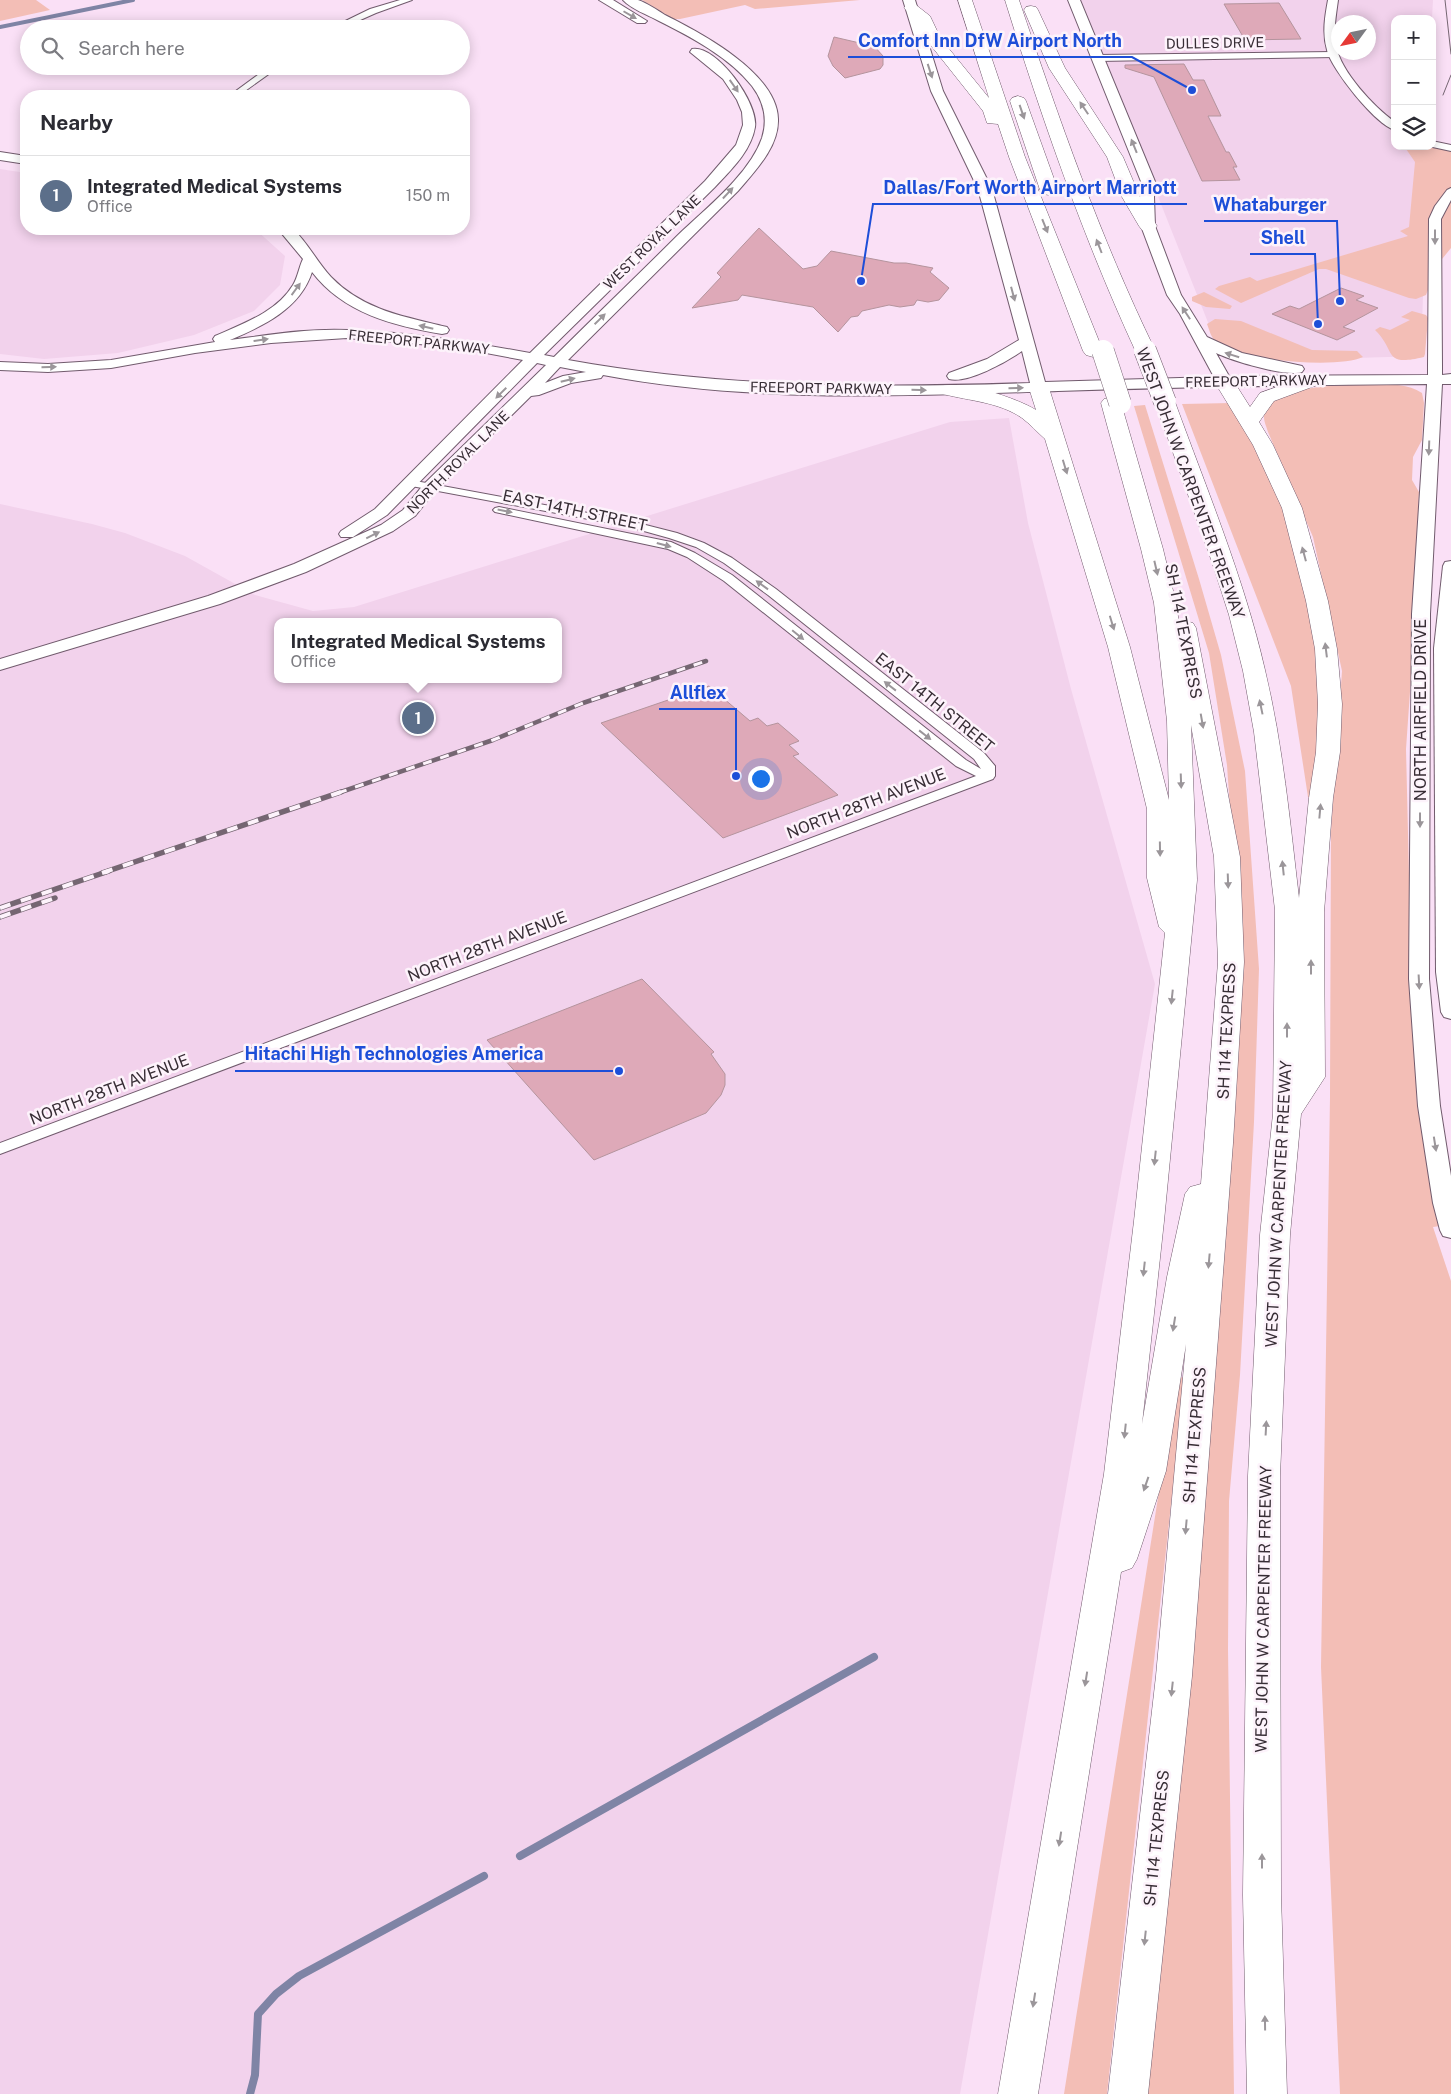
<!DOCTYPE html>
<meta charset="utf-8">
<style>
:root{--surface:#fff;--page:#f2f2f3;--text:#2b2b33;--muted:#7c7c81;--line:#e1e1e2;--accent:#0f766e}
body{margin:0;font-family:"Public Sans",sans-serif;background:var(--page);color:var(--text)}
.controls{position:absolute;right:15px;top:15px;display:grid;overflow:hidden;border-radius:10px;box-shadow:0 2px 12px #0003}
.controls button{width:45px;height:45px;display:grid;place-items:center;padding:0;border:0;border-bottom:1px solid var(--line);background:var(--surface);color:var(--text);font:25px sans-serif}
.compass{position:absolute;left:1331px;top:15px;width:45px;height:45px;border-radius:50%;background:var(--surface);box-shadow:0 2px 12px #0003;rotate:237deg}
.you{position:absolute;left:760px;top:778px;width:18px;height:18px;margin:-12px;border:4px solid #fff;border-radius:50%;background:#1a73e8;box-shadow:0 0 0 8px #1a73e833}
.badge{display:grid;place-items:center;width:32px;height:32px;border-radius:50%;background:var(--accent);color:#fff;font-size:16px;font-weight:700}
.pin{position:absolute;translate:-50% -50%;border:2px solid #fff;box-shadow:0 1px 5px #0006}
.popup{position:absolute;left:274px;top:618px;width:288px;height:65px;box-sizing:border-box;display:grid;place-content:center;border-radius:10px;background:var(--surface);filter:drop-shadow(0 1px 4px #0005);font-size:16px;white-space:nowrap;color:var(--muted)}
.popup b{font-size:19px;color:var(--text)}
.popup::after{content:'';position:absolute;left:50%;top:100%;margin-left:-10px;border:10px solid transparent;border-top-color:var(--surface)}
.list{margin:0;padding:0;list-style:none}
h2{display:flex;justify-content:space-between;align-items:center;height:65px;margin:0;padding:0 20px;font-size:21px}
h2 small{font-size:16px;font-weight:400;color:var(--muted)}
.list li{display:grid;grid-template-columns:32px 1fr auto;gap:15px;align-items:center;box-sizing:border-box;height:80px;padding:0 20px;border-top:1px solid var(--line)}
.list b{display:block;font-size:19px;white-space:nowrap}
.list p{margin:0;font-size:16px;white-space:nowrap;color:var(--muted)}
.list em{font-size:16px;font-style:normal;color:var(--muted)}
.icon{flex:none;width:28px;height:28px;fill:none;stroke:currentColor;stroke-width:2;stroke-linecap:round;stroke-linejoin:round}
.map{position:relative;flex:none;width:1451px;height:2094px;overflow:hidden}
.search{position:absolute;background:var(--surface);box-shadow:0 2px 12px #0003;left:20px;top:20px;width:450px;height:55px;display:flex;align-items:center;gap:12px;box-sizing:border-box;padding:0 18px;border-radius:28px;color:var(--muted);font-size:19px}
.panel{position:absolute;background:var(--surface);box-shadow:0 2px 12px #0003;left:20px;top:90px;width:450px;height:145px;border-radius:20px}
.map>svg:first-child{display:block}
.built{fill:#f2d2ec;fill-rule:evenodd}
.green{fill:#f3beb6}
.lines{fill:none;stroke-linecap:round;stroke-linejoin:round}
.stream-far1{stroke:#7f84a5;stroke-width:4}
.stream{stroke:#7f84a5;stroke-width:8}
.building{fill:#dea9b8;stroke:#b4949d}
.minor-casing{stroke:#715b6d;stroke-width:2}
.tertiary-casing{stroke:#715b6d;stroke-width:2}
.secondary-casing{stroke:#715b6d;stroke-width:2}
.motorway-casing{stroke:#715b6d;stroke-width:1}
.minor{fill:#fff;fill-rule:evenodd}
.tertiary{fill:#fff;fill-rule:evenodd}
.secondary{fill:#fff;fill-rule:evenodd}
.motorway{fill:#fff;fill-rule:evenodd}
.tram{stroke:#756672;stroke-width:1}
.rail-far1-casing{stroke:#756672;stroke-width:4.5}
.rail-casing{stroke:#756672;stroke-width:5.5}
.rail-far1{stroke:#fdf3fb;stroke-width:3;stroke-dasharray:9;stroke-linecap:butt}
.rail{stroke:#fdf3fb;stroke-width:4;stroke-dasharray:11;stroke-linecap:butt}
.motorway-bridge-casing{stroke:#715b6d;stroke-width:23;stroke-linecap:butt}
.motorway-bridge{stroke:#fff;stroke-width:22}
.oneway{fill:#9b969a}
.labels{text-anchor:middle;stroke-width:5;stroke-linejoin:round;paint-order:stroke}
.far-street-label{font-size:14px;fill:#372d35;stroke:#fdf3fb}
.street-label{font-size:16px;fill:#372d35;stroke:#fdf3fb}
.leader{fill:none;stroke:#1d4ed8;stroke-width:2}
.callout-dot{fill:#1d4ed8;stroke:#fdf3fb;stroke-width:2}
.callout-label{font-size:18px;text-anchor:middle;font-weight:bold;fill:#1d4ed8;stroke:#fdf3fb;stroke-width:5;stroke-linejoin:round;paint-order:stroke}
</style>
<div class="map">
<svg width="1451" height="2094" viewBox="0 0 1451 2094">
<rect width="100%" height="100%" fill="#fae0f6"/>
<!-- built -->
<g class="built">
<path d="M1080 0H1433L1432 19H1395V146H1428L1421 356 1289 360 1211 330ZM1338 22H1368V52H1338Z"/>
<path d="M0 169 26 173V229H255L285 256 280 285 254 311 194 335 118 353 44 359 0 354Z"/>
<path d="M1009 418 1028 523 1071 689 1155 984 960 2094H0V504L92 524 125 533 185 556 255 595 313 611 354 607 950 422ZM278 622H558V679H278Z"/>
</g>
<!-- green -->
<g class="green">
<path d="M0 0H36L50 10 0 21Z"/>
<path d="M642 0H860L755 9 745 5 680 19H673Z"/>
<path d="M1404 146H1429L1451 151V248L1438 264 1426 295 1416 299 1409 298 1326 269H1319L1241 303 1215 289 1219 286 1250 277 1257 281 1408 236 1400 231 1409 227 1415 162Z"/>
<path d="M1204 292 1232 306 1230 309 1206 307 1192 301V297Z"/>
<path d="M1412 311 1426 315 1428 318 1425 354 1424 357C1382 367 1397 351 1375 330L1380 327 1390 330 1410 320 1401 317Z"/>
<path d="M1215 319 1241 321 1312 350 1357 351 1363 357C1339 369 1235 361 1215 341 1211 337 1209 329 1207 324Z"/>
<path d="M1375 384C1392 384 1408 384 1422 393L1424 403 1422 440 1413 457 1412 480 1419 492 1412 663 1406 749 1411 959 1417 1105 1440 1226 1433 1227 1451 1281V2094H1340L1321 1667 1330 1097 1331 831 1342 671 1313 537 1268 432C1267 428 1264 422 1264 417 1265 383 1353 385 1375 384Z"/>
<path d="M1231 403 1258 449 1280 501 1301 569 1322 668 1316 798 1308 797 1291 686 1182 404Z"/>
<path d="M1145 405 1199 579 1221 655 1245 771 1259 969 1254 1122 1240 1375 1229 1501 1228 1649 1234 2094H1144L1237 911 1227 765 1209 653 1134 406Z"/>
<path d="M1177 1377 1187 1378 1173 1486 1107 2094H1064Z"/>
</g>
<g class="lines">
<!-- stream-far1 -->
<path class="stream-far1" d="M0 27 133 0"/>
<!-- stream -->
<g class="stream">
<path d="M520 1856 874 1657"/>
<path d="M250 2094 255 2075 258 2014 276 1994 299 1976 484 1876"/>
</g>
</g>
<!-- building -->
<g class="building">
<path d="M1279 3 1301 39 1245 40 1224 4Z"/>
<path d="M834 37 864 44 866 46H874L883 56V65L880 69 845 78 833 66 828 56Z"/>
<path d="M1184 64 1193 80H1204L1221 116H1208L1226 152H1229L1237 167H1233L1240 180 1202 181 1154 77 1125 68V65Z"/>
<path d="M759 228 803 269 817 266 831 251 894 263H906L933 268 930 272 949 288 939 300 928 302 917 300 914 305 900 307 889 305 862 311 858 316 851 317 838 332 813 307 742 295 738 300 692 308 721 277 717 273Z"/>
<path d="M1341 288 1364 296 1356 300 1378 308 1343 327 1355 331 1337 340 1272 314 1290 306 1299 309Z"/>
<path d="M709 686 750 721 758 718 767 726 778 723 799 741 789 745 799 754 793 756 838 795 723 838 601 723Z"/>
<path d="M642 979 714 1052 711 1054 725 1074V1085L721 1095 706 1113 594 1160 487 1040Z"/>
</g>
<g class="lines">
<!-- minor casing -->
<g class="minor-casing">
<g id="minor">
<path d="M400 0H412L376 13 340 29H329L370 9Z"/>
<path d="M1333 52 1337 55 1336 57 1098 61 1094 58 1098 55Z"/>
<path d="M270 66H280L238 96H229Z"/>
<path d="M410 480 626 520 677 533 704 543 732 558 776 589 984 753 995 766V776L993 779 0 1154V1143L976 776 956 766 724 581 687 557 668 549 495 512 493 510 495 508 499 507 671 542 695 553 732 575 966 760 981 769 974 759 768 595 724 563 696 547 669 538 626 526 406 485 404 483Z"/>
</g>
</g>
<!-- tertiary casing -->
<g class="tertiary-casing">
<g id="tertiary">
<path d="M1328 0H1338C1336 15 1333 31 1336 46 1341 72 1374 107 1395 122V130C1376 125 1331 69 1327 50 1322 33 1325 16 1328 0Z"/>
<path d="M1432 141 1451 145V151L1428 146H1432Z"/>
<path d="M1451 188V200L1441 219 1442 366 1435 370 1428 366 1429 219 1435 206 1447 190Z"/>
</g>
</g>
<!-- secondary casing -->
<g class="secondary-casing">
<g id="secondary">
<path d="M599 0H613L647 21 645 23H637Z"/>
<path d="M623 0C628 0 634 0 638 0 647 3 657 10 665 15 701 33 777 73 778 119 779 147 755 171 738 191L568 360C722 388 875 388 1030 383L1022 351C1006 362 967 384 949 379L947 376 949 373 987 359 1019 340 978 189 931 91 903 0H915L943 91 992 189 1045 382 1214 377 1180 314 1167 295 1141 226 1140 197 1142 184 1068 0H1080L1156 184 1154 197 1155 226 1181 295 1207 337 1242 353 1302 366 1304 369 1302 372C1285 377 1233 361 1216 353L1229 376 1428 375V366L1430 363H1440L1442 366V375L1451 374V384H1442L1430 614 1429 979 1440 1106 1451 1176V1238L1443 1236 1440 1230 1433 1203 1418 1106 1409 979 1412 614 1427 384C1304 385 1181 387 1058 391 909 396 751 403 603 375L601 378 571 383 539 395 531 396 436 490 415 516 393 531 306 572 220 604 0 670V659L208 596 294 564 381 525 403 510 424 484 546 365 537 363 387 515 353 537H341L339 534 341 531 375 509 523 360 454 347 347 338 271 343 195 353 111 368 48 372 0 370V362L48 364 111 360 215 342 213 339 215 336C242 324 277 312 293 285 298 277 299 267 303 259L278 229H293C308 243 317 262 331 277 363 310 405 317 447 327L449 330 447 333 442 334C394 326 343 313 312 272 300 309 263 326 230 340 269 335 309 328 348 330 409 332 470 342 530 353L705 181 736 145 743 125 742 112 737 100 723 79 690 52 692 49C716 44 759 103 755 127 751 151 731 170 715 187L544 355 554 357C595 316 637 276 678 235 705 209 749 175 762 138 768 119 764 102 752 86 729 57 691 37 659 21 648 15 631 9 623 0ZM560 367 586 372 563 376 545 383Z"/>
<path d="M0 152 26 156V164L0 160Z"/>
<path d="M1451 561V1019L1444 1017 1441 1012 1436 972 1434 648 1443 566 1445 562Z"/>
</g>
</g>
<!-- motorway casing -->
<g class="motorway-casing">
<g id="motorway">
<path d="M958 0H972L1025 157 1103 351 1100 355 1093 357 1086 355 1083 351 1009 157 998 124 987 123 983 111 929 43 918 21 904 8 906 5H916L930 16 941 39 989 98Z"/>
<path d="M1005 0H1019C1059 119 1100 237 1155 350L1152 354 1145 356 1138 354 1135 350C1083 237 1042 119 1005 0Z"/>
<path d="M1031 6 1036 7 1038 10 1065 68 1123 157 1140 197 1157 226 1154 230 1148 231 1142 230 1139 226 1122 197 1107 157 1049 68 1024 10 1026 7Z"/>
<path d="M1018 96 1024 98 1026 101 1058 190 1055 194 1049 195 1043 194 1040 190 1010 101 1012 98Z"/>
<path d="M1313 374 1320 376 1323 380 1320 384 1274 401 1259 422 1273 445 1302 508 1328 601 1337 649 1342 704 1340 752 1333 798 1324 912 1325 1077 1301 1114 1290 1235 1280 1476 1281 1895 1287 2094H1247L1243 1895 1248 1476 1260 1235 1273 1114 1275 910 1254 732 1243 671 1229 615 1212 562 1155 402 1158 398 1165 396 1172 398 1175 402C1207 490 1244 578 1265 670 1283 745 1290 822 1299 898L1309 798 1316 752 1318 704 1315 649 1306 601 1282 508 1253 445 1214 381 1217 377 1224 375 1231 377 1250 407 1260 393Z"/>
<path d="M1039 382 1046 384 1049 388 1130 647 1169 800 1167 721 1154 603 1141 549 1101 403 1104 399 1111 397 1118 399 1121 403 1163 549 1176 603 1179 623 1185 621 1193 623 1196 628 1240 857 1244 962 1233 1143 1192 1676 1148 2094H1108L1156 1676 1186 1344 1166 1471 1137 1559 1132 1568 1121 1572 1038 2094H998L1104 1474 1134 1221 1165 933 1159 927 1147 878V809L1108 647 1045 439C1037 432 1030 424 1022 418 999 402 970 401 943 394L940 390 943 386C964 381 1017 398 1036 410L1029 388 1032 384ZM1191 725 1214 857 1218 962 1201 1184 1190 1187 1185 1194 1167 1277 1142 1424 1164 1221 1197 880Z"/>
</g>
</g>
<!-- minor -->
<use href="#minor" class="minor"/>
<!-- tertiary -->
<use href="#tertiary" class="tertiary"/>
<!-- secondary -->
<use href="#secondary" class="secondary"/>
<!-- motorway -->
<use href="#motorway" class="motorway"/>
<!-- tram -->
<g class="tram">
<path d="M1445 0 1451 54"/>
<path d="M1443 95 1451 75"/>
</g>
<!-- rail-far1 casing -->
<g class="rail-far1-casing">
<path id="rail-far1" d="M338 793 493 740 583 703 706 661"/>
</g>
<!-- rail casing -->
<g class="rail-casing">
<g id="rail">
<path d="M102 873 341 792"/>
<path d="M0 908 109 871"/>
<path d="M0 917 55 898"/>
</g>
</g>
<!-- rail-far1 -->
<use href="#rail-far1" class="rail-far1"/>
<!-- rail -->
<use href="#rail" class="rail"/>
<!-- motorway-bridge casing -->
<g class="motorway-bridge-casing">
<g id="motorway-bridge">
<path d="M1145 350 1165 402"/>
<path d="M1103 351 1120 403"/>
</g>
</g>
<!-- motorway-bridge -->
<use href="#motorway-bridge" class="motorway-bridge"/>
</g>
<!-- one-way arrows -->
<defs><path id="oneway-solid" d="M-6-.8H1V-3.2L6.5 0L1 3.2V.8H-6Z" transform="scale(1.25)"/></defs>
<g class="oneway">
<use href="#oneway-solid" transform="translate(630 15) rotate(30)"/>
<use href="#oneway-solid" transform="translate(930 71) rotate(72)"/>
<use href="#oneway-solid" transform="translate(734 86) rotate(55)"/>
<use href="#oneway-solid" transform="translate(1084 108) rotate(-124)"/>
<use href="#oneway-solid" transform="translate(1022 112) rotate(71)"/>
<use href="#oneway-solid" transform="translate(1134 146) rotate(-112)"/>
<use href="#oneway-solid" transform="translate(728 193) rotate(-47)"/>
<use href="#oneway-solid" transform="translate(1045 226) rotate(68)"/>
<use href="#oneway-solid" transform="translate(1435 237) rotate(90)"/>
<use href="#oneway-solid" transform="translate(1099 246) rotate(-111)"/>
<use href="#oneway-solid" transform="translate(296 289) rotate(-54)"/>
<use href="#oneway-solid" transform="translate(1013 294) rotate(75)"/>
<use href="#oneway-solid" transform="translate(1186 313) rotate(-123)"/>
<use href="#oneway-solid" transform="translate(600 319) rotate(-44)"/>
<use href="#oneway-solid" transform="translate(426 327) rotate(-167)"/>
<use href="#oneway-solid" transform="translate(261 340) rotate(-8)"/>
<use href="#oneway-solid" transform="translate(1232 355) rotate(-163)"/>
<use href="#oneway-solid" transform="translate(49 367) rotate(-1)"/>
<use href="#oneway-solid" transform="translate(568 380) rotate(-14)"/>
<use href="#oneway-solid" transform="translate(1016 388) rotate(-1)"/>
<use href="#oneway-solid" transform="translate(919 390) rotate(1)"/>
<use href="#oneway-solid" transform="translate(501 393) rotate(135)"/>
<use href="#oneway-solid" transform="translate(1429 448) rotate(92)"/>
<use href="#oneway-solid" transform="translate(1065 467) rotate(73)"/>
<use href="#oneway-solid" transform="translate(505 511) rotate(11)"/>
<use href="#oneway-solid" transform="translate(373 535) rotate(-26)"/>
<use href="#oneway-solid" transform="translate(664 545) rotate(15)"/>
<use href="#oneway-solid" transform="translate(1304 554) rotate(-105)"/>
<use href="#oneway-solid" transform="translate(1156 568) rotate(77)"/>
<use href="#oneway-solid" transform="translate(762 585) rotate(-144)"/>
<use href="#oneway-solid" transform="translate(1112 623) rotate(73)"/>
<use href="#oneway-solid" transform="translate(798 635) rotate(39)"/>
<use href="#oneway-solid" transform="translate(1326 650) rotate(-97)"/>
<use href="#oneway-solid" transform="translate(890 686) rotate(-142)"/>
<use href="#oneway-solid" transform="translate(1261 707) rotate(-102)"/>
<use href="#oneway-solid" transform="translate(1202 721) rotate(80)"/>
<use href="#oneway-solid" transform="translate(925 735) rotate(38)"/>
<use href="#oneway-solid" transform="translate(1181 781) rotate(88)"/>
<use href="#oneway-solid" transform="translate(1320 811) rotate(-85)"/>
<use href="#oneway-solid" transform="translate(1420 820) rotate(90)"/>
<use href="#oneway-solid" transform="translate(1160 849) rotate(89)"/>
<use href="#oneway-solid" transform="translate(1283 868) rotate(-96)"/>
<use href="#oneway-solid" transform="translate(1228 881) rotate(88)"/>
<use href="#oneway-solid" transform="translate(1311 967) rotate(-90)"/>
<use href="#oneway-solid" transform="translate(1419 982) rotate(87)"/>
<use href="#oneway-solid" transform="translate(1172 997) rotate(96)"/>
<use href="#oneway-solid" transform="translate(1287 1030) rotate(-90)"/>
<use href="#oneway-solid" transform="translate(1435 1144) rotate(81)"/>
<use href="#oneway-solid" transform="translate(1155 1158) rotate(96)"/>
<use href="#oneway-solid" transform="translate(1209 1261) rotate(95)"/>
<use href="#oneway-solid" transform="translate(1144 1269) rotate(96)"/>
<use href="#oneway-solid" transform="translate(1174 1324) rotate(99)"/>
<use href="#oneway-solid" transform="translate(1266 1428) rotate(-87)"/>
<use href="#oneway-solid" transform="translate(1125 1431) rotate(96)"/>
<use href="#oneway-solid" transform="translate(1146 1484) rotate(109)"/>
<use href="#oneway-solid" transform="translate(1186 1527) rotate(95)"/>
<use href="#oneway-solid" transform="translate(1086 1679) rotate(99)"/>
<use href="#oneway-solid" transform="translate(1172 1689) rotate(96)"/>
<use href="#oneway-solid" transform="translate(1060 1839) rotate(99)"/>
<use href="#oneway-solid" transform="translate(1262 1861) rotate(-90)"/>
<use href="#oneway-solid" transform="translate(1145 1938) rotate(96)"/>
<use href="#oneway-solid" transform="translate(1034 2000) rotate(99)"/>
<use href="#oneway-solid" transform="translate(1265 2023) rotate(-91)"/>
</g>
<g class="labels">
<!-- far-street labels -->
<g class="far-street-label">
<text transform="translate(1215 43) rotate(-1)" y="5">DULLES DRIVE</text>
<text transform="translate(652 242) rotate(-44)" y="5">WEST ROYAL LANE</text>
<text transform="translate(419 342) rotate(6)" y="5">FREEPORT PARKWAY</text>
<text transform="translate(1256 381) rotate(-1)" y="5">FREEPORT PARKWAY</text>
<text transform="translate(821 388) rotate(1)" y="5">FREEPORT PARKWAY</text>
<text transform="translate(458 462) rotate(-45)" y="5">NORTH ROYAL LANE</text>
</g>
<!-- street labels -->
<g class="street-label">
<text transform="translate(1191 483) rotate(70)" y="6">WEST JOHN W CARPENTER FREEWAY</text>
<text transform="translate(575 510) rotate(12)" y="6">EAST 14TH STREET</text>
<text transform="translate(1184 631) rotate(79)" y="6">SH 114 TEXPRESS</text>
<text transform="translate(935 702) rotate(39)" y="6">EAST 14TH STREET</text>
<text transform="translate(1420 710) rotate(-90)" y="6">NORTH AIRFIELD DRIVE</text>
<text transform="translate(866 803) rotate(-21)" y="6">NORTH 28TH AVENUE</text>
<text transform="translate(487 946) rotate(-21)" y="6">NORTH 28TH AVENUE</text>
<text transform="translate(1226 1031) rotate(-87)" y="6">SH 114 TEXPRESS</text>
<text transform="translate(109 1089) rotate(-21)" y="6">NORTH 28TH AVENUE</text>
<text transform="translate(1278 1204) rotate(-87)" y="6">WEST JOHN W CARPENTER FREEWAY</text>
<text transform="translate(1194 1435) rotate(-85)" y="6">SH 114 TEXPRESS</text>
<text transform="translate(1263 1609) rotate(-89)" y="6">WEST JOHN W CARPENTER FREEWAY</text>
<text transform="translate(1156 1838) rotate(-84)" y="6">SH 114 TEXPRESS</text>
</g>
</g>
<!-- callouts -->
<path class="leader" d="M1192 90L1132 57H848M861 281L873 204H1187M1340 301L1337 221H1204M1318 324L1315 254H1250M736 776L736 709H659M619 1071L554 1071H235"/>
<g class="callout-dot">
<circle cx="1192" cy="90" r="5"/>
<circle cx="861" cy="281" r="5"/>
<circle cx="1340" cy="301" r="5"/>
<circle cx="1318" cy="324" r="5"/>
<circle cx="736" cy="776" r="5"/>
<circle cx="619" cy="1071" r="5"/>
</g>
<g class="callout-label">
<text x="990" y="47">Comfort Inn DfW Airport North</text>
<text x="1030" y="194">Dallas/Fort Worth Airport Marriott</text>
<text x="1270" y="211">Whataburger</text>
<text x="1283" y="244">Shell</text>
<text x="698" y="699">Allflex</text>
<text x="394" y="1060">Hitachi High Technologies America</text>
</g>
</svg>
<div class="controls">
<button>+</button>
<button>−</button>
<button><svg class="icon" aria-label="layers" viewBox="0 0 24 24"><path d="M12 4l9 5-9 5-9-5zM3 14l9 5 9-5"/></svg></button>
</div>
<svg class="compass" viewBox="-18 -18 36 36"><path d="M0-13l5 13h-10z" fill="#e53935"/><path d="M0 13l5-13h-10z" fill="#7c7c81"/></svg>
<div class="you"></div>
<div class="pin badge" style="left:418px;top:718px;background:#5c6f8a">1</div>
<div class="popup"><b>Integrated Medical Systems</b>Office</div>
<div class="search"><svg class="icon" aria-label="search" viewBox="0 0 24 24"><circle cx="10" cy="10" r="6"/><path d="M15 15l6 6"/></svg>Search here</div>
<section class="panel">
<h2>Nearby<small></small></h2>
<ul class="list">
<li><span class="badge" style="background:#5c6f8a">1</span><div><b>Integrated Medical Systems</b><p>Office</p></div><em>150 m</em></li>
</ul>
</section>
</div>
